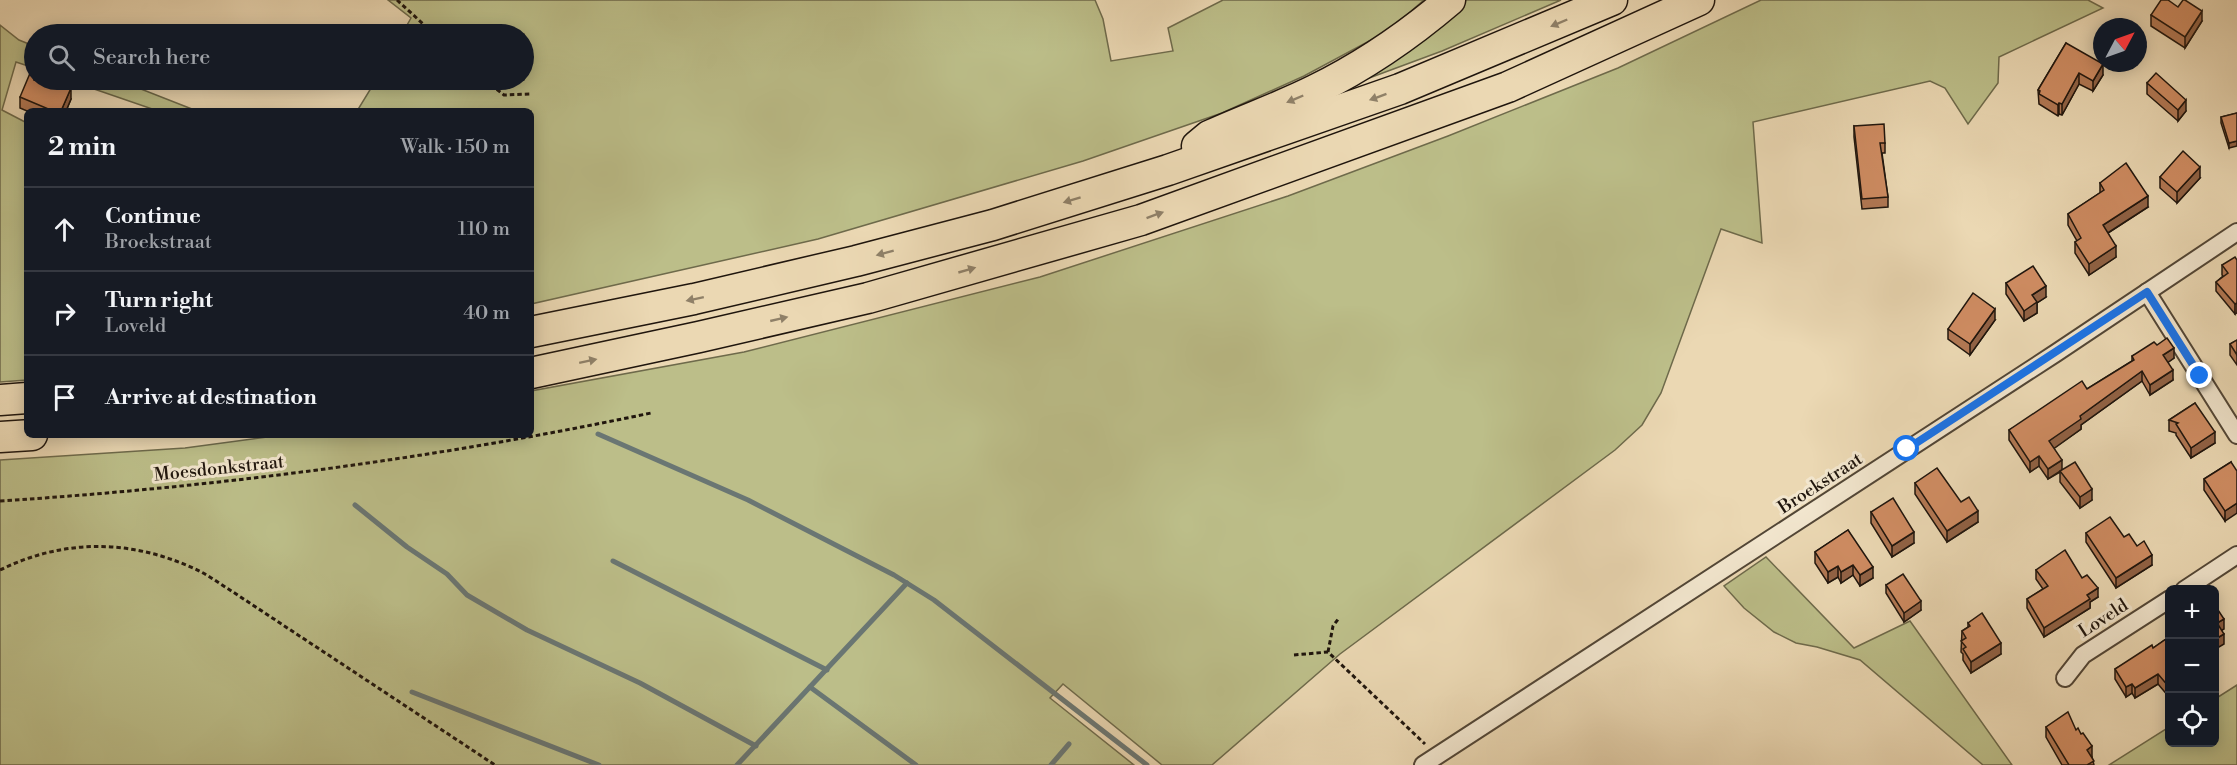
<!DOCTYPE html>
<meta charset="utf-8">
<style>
:root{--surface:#171b24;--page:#242831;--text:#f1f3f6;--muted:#9ea1a6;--line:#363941}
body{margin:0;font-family:"Libre Bodoni",serif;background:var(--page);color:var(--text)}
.controls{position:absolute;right:18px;bottom:18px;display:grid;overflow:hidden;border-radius:9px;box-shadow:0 3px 15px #0003}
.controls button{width:54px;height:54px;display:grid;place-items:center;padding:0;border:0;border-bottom:2px solid var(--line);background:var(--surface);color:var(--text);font:30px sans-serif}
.compass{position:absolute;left:2093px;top:18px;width:54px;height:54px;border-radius:50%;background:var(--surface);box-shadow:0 3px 15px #0003;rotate:49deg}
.stop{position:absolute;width:18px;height:18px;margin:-14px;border:4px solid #1a73e8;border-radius:50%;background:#fff}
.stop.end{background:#1a73e8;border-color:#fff;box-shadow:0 2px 6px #0008}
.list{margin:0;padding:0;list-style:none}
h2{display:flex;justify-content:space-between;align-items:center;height:78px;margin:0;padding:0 24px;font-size:26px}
h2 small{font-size:20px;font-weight:400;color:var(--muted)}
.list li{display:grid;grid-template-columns:39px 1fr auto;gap:18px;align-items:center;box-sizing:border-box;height:84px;padding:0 24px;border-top:2px solid var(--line)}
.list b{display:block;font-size:22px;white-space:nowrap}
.list p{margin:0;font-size:20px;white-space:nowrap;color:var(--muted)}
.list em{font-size:20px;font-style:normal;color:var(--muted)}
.icon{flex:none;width:33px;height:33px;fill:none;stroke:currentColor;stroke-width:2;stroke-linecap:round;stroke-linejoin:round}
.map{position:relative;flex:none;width:2237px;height:765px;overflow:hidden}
.search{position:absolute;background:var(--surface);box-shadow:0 3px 15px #0003;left:24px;top:24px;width:510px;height:66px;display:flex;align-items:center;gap:15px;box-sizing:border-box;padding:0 21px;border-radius:33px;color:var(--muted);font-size:22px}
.panel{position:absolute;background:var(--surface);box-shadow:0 3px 15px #0003;left:24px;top:108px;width:510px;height:330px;border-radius:9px}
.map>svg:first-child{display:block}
.green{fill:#bcbe89;stroke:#6e6a4b;stroke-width:1.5}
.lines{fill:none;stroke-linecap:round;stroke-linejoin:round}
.stream{stroke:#6a7673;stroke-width:5}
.street-casing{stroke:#524636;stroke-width:20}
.highway-casing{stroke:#1f150d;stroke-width:33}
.path{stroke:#1f150d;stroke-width:3;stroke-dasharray:4.5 3;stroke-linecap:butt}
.street{stroke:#f2e6ce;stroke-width:16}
.highway{stroke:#ebd8b3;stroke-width:30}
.wall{fill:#b27854;stroke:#1f150d;stroke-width:1.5}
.shaded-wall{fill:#916245;stroke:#1f150d;stroke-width:1.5}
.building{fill:#cf8c62;stroke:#1f150d;stroke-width:1.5}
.oneway{fill:#8f8068}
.route{stroke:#1a73e8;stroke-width:8}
.labels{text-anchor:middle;stroke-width:6;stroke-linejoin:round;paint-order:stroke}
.street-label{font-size:18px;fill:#1f150d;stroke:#f2e6ce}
</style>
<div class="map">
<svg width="2237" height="765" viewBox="0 0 2237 765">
<rect width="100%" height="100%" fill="#ebd8b3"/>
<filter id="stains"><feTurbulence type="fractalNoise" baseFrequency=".00333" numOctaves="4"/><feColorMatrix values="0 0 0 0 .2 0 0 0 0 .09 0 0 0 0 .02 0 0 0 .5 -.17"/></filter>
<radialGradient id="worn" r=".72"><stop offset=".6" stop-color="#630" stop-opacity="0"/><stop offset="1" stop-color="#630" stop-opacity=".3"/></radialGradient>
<!-- green -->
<g class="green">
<path d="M388 0H1095L1103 19 1111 61 1173 51 1168 28 1223 0H1424L1388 31 1304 76 1222 113 1083 161 818 239 531 304V111H357L376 80H524V34H402L411 18Z"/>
<path d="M1466 0H1561L1442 51 1353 84 1430 31Z"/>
<path d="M1761 0H2088L2103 8 1999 57 1998 83 1968 124 1945 88 1930 81 1753 122 1762 243 1721 229 1661 393 1642 425 1615 450 1340 654 1212 765H1162L1063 684 1050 698 1134 765H0V460L185 448 282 435H531V391L744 352 1040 277 1288 196 1448 136 1618 68Z"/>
<path d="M0 25 19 40 34 46V68L16 62 2 110 27 123V380L0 382Z"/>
<path d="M68 80H118L197 111H158Z"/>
<path d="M1766 557 1854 648 1910 621 2012 765H1983L1860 660 1817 647 1796 643 1774 632 1744 608 1724 586Z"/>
<path d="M2237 685V765H2109L2169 727 2170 742H2214L2215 699Z"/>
</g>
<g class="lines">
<!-- stream -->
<g class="stream">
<path d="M598 434 748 500 894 575 934 600 1147 765"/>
<path d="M355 505 407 547 447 574 467 595 527 630 640 683 756 746"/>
<path d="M613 561 827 670"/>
<path d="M810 687 916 765"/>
<path d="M412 692 599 765"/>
<path d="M737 765 907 583"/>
<path d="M1051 765 1069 744"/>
</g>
<!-- street casing -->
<g class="street-casing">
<g id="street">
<path d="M2147 292 2237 435"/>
<path d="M2184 590 2237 555"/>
<path d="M2065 678 2083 655 2170 599"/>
<path d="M1423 765 2056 353 2237 232"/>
</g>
</g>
<!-- highway casing -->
<g class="highway-casing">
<g id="highway">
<path d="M1197 146 1209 136C1244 120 1281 107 1315 90 1364 66 1409 35 1450 0"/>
<path d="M531 332 694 299 856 261 993 225 1168 170 1400 89 1612 0"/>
<path d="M531 373 699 337 868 298 1141 220 1508 87 1699 0"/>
<path d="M0 400 27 398"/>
<path d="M0 437 32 435"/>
</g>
</g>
<!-- path -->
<g class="path">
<path d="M397 0 434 34"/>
<path d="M485 80 504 95 531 94"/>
<path d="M0 501C219 487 437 458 651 413"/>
<path d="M0 570C63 539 129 539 193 568 207 574 220 584 233 592L495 765"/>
<path d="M1328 652 1333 626 1339 618"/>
<path d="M1294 655 1328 652 1425 744"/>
</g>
<!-- street -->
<use href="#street" class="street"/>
<!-- highway -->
<use href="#highway" class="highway"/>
</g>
<!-- wall -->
<g class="wall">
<path d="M2151 15 2202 21 2185 48 2151 26Z"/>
<path d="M2066 43 2103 75 2093 91 2079 84 2062 115 2059 114 2058 116 2039 104 2038 90Z"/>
<path d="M2147 83 2186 111 2178 121 2147 94Z"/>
<path d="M20 97 71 99 66 111H27L20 108Z"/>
<path d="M2237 113 2229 148 2221 123V117Z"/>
<path d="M1854 126 1885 143V153H1882L1888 197V207L1862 209 1854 137Z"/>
<path d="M2160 177 2200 178 2177 203 2160 188Z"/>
<path d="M2100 183 2148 207 2108 233 2116 257 2089 275 2075 253V242L2077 241 2068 225V214L2100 193Z"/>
<path d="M2237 260 2235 314 2216 291V282L2223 276 2222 275V265Z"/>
<path d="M2006 283 2046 297 2037 303V313L2024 321 2006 294Z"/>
<path d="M1995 320 1970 355 1948 339V329Z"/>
<path d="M2237 340V365L2230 355V344Z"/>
<path d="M2157 345 2174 358 2168 362 2173 380 2150 395 2142 381 2081 425V429L2054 448 2062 470 2092 500 2080 508 2060 482V472L2048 479 2039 466 2030 472 2009 440V430L2087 389 2132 361V356Z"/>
<path d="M2195 403 2215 443 2191 458 2176 435V433L2169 431V420Z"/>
<path d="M2231 462 2225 521 2204 490V479Z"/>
<path d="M1915 483 1961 502 1978 522 1947 542 1915 494Z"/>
<path d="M1871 512 1914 543 1892 557 1871 523Z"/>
<path d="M1848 530 1873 578 1860 586 1853 575 1841 583 1838 577 1828 583 1815 563V552Z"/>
<path d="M2086 533 2124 537 2137 546 2152 565 2116 588 2086 542Z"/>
<path d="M2036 570 2082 578 2098 597 2090 602V608L2044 637 2027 608V599L2043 589 2036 579Z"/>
<path d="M1886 585 1921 610 1904 622 1886 593Z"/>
<path d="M1968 623 2001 654 1971 673 1963 660V654L1961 652 1962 631 1968 627Z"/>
<path d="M2169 637V697L2158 684 2135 698 2132 693 2126 697 2115 679V669L2153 648Z"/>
<path d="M2046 727 2076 730 2092 757 2094 765H2062L2046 737Z"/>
</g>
<!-- shaded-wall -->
<g class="shaded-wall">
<path d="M2202 11V21L2185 48V37Z"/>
<path d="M2103 64V75L2093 91V81Z"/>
<path d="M2079 73V84L2062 115V104Z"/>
<path d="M71 88V99L66 111H61Z"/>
<path d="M2186 100V111L2178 121V110Z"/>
<path d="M2059 103V114L2058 116V105Z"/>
<path d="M2237 141V146L2229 148V143Z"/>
<path d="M2200 167V178L2177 203V192Z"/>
<path d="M2148 196V207L2103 236V225Z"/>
<path d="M2116 246V257L2089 275V264Z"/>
<path d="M2046 286V297L2037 303V313L2024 321V311L2032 295Z"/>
<path d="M2237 303V313L2235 314V304Z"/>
<path d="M1995 309V320L1970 355V344Z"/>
<path d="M2174 348V358L2163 366V355Z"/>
<path d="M2173 370V380L2150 395V385Z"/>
<path d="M2142 371V381L2081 425V429L2049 452V441L2080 416Z"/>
<path d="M2215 432V443L2191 458V448Z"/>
<path d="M2039 456V466L2030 472V462Z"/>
<path d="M2062 460V470L2048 479V469Z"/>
<path d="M2092 489V500L2080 508V497Z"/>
<path d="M2237 503V513L2225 521V511Z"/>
<path d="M1978 511V522L1947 542V531Z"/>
<path d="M1914 532V543L1892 557V546Z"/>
<path d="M2152 555V565L2116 588V578Z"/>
<path d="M1853 565V575L1841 583V572Z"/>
<path d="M1838 566V577L1828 583V572Z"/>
<path d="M1873 567V578L1860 586V575Z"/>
<path d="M2098 588V597L2090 602V608L2044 637V628L2087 595Z"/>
<path d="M1921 601V610L1904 622V613Z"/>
<path d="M2224 619V629L2217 633V623Z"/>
<path d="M2224 634V644L2214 650V640Z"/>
<path d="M2001 643V654L1971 673V662Z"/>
<path d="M2158 674V684L2135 698V688Z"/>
<path d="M2132 684V693L2126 697V687Z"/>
<path d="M2092 746V757L2087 761V750Z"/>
</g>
<!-- building -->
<g class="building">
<path d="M2161 0H2168L2178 7 2183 0H2185L2202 11 2185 37 2151 15Z"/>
<path d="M2066 43 2103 64 2093 81 2079 73 2062 104 2059 103 2058 105 2039 94 2040 91 2038 90Z"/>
<path d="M31 71 34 73V80H51L71 88 61 111H53L20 97Z"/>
<path d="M2156 73 2186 100 2178 110 2147 83Z"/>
<path d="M2237 113V141L2229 143 2221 117Z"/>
<path d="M1884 124 1885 143H1880L1888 197 1862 199 1854 126Z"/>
<path d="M2183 151 2200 167 2177 192 2160 177Z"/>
<path d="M2126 163 2148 196 2103 225 2116 246 2089 264 2075 242 2081 238 2068 214 2104 190 2100 183Z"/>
<path d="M2235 257 2237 260V303L2235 304 2216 282 2228 273 2222 265Z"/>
<path d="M2033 266 2046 286 2032 295 2037 302 2024 311 2006 283Z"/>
<path d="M1973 293 1995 309 1970 344 1948 329Z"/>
<path d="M2167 338 2174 348 2163 355 2173 370 2150 385 2142 371 2080 416 2081 419 2049 441 2062 460 2048 469 2039 456 2030 462 2009 430 2082 381 2087 389 2134 360 2132 356 2154 342 2157 345Z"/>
<path d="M2237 340V355L2230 344Z"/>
<path d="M2195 403 2215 432 2191 448 2176 424 2178 423 2169 420Z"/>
<path d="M2075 462 2092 489 2080 497 2060 471Z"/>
<path d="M2231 462 2237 471V503L2225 511 2204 479Z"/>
<path d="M1937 468 1961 502 1969 497 1978 511 1947 531 1915 483Z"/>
<path d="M1893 498 1914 532 1892 546 1871 512Z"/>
<path d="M2110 517 2124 537 2129 534 2137 546 2144 541 2152 555 2116 578 2086 533Z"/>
<path d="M1848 530 1873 567 1860 575 1853 565 1841 572 1838 566 1828 572 1815 552Z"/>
<path d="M2065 550 2082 578 2087 575 2098 588 2087 595 2090 599 2044 628 2027 599 2048 586 2036 570Z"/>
<path d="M1903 574 1921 601 1904 613 1886 585Z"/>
<path d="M2216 607 2224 619 2217 623 2224 634 2214 640V608Z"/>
<path d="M1982 613 2001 643 1971 662 1963 649 1966 647 1961 641 1966 638 1962 631 1970 626 1968 623Z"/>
<path d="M2169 637V687L2158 674 2135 688 2132 684 2126 687 2115 669 2152 645 2153 648Z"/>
<path d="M2068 712 2076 730 2078 728 2081 734 2083 733 2092 746 2087 750 2094 761 2087 765H2069L2046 727Z"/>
</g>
<!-- one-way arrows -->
<defs><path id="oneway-solid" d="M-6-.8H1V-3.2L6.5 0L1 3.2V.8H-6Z" transform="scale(1.5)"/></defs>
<g class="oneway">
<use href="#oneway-solid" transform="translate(1559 23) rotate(157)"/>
<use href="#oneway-solid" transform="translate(1378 97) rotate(160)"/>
<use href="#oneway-solid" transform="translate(1295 99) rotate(157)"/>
<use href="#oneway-solid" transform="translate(1072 200) rotate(163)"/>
<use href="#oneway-solid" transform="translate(1155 215) rotate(-20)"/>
<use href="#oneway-solid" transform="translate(885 253) rotate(165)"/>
<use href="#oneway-solid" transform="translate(967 270) rotate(-16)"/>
<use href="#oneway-solid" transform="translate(695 299) rotate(168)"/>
<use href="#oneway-solid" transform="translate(779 319) rotate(-13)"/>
<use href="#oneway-solid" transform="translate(588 361) rotate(-12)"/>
</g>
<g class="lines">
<!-- route -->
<path class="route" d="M1907 449 2147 292 2200 376"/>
</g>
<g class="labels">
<!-- street labels -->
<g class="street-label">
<text transform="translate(219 468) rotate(-6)" y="6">Moesdonkstraat</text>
<text transform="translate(1820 483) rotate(-33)" y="6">Broekstraat</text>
<text transform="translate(2103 618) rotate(-33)" y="6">Loveld</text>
</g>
</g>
<rect width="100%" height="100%" filter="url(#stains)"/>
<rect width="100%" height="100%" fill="url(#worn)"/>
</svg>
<div class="controls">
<button>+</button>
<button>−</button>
<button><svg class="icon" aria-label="locate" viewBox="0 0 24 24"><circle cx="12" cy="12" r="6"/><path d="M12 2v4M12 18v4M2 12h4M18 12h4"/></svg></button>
</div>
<svg class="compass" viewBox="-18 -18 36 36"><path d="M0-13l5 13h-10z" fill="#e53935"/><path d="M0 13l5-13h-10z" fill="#9ea1a6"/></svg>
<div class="stop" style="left:1907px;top:449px"></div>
<div class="stop end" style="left:2200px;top:376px"></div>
<div class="search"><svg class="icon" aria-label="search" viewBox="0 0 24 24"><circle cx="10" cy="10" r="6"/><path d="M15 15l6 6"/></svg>Search here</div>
<section class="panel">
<h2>2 min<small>Walk · 150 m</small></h2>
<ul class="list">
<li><svg class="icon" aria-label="ahead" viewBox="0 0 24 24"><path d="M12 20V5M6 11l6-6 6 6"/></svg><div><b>Continue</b><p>Broekstraat</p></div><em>110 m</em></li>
<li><svg class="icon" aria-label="right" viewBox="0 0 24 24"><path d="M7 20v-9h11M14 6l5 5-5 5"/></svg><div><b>Turn right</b><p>Loveld</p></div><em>40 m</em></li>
<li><svg class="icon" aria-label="arrive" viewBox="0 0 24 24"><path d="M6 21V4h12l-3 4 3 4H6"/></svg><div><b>Arrive at destination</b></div></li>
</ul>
</section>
</div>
